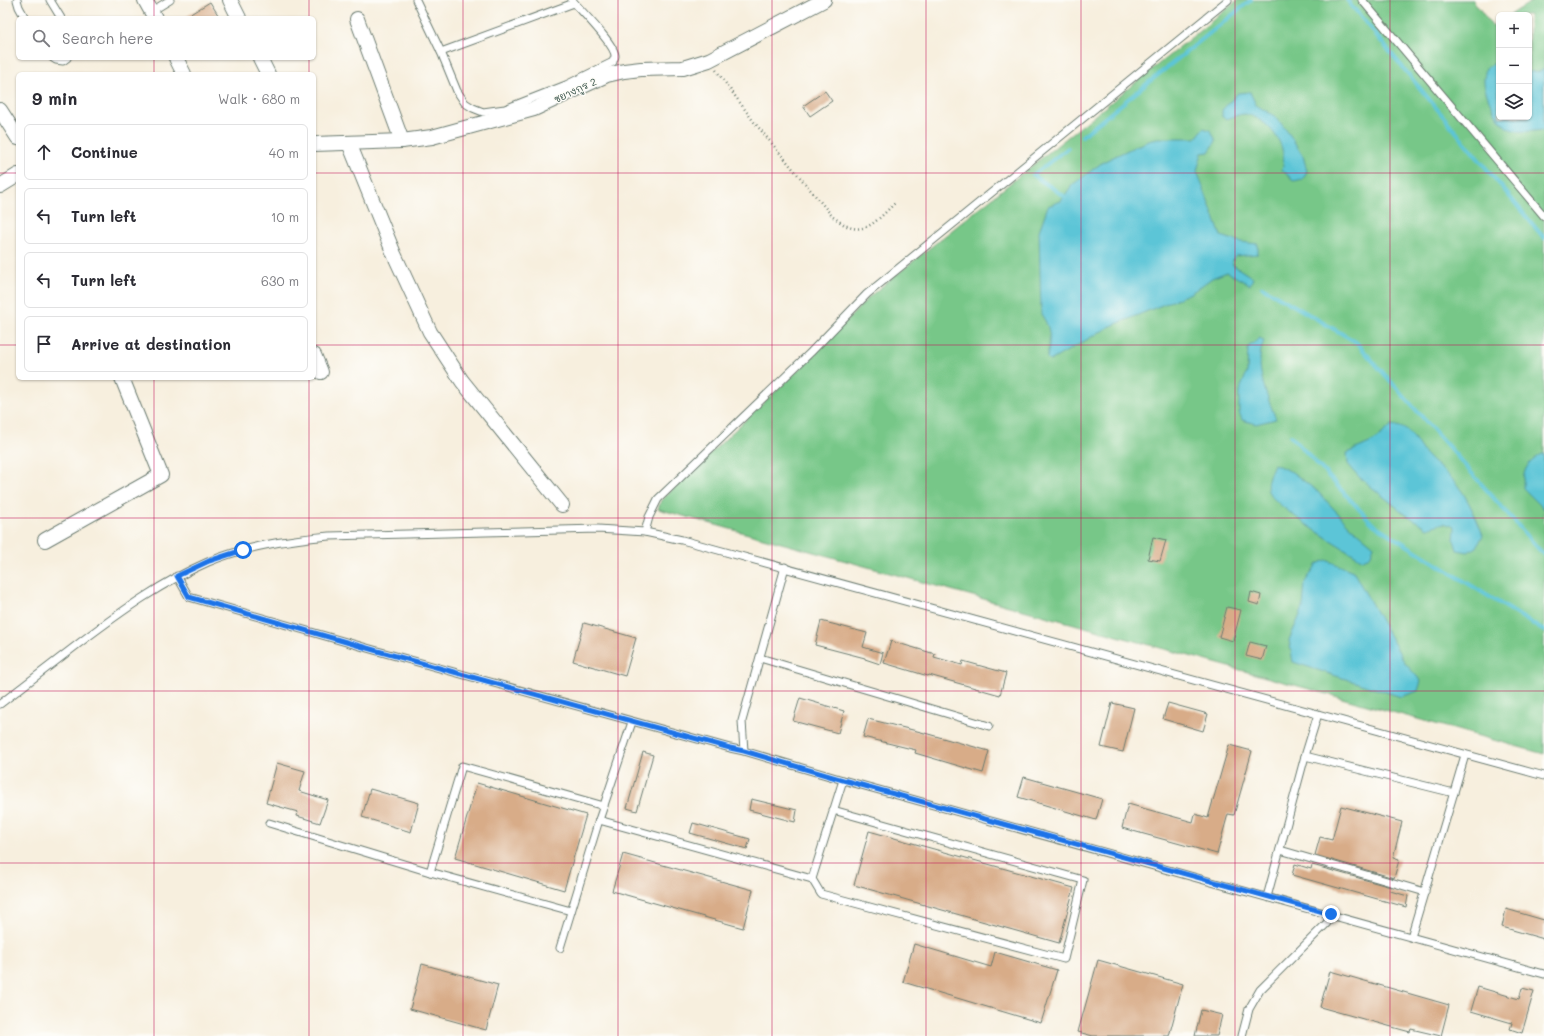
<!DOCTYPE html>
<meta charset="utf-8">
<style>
:root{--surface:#fff;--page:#f2f2f3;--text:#2b2b33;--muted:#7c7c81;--line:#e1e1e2}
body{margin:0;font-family:Mali,"Playpen Sans Thai",sans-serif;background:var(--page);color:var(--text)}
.controls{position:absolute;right:12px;top:12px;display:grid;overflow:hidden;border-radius:6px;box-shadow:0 1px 3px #0004}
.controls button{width:36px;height:36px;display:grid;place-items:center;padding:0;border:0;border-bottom:1px solid var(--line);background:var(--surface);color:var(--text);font:20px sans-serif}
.stop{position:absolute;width:12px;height:12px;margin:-9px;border:3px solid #1a73e8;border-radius:50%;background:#fff}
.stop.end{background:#1a73e8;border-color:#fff;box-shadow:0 1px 4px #0008}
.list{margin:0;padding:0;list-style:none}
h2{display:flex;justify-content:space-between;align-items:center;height:52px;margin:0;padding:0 16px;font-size:17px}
h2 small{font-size:13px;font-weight:400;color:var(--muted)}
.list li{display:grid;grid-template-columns:26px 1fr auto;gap:12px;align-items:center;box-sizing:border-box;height:56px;margin:0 8px 8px;padding:0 8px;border:1px solid var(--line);border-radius:6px}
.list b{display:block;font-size:15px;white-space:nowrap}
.list em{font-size:13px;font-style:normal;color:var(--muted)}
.icon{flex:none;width:22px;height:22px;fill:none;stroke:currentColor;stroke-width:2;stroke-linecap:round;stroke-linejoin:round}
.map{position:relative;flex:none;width:1544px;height:1036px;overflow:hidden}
.search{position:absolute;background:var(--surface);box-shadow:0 1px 3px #0004;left:16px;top:16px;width:300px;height:44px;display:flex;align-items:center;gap:10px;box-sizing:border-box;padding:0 14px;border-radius:6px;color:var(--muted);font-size:15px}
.panel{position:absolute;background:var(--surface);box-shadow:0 1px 3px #0004;left:16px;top:72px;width:300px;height:308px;border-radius:6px}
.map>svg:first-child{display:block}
.green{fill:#77c788;stroke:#4b825e}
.water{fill:#5bc5d7;stroke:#3d8186}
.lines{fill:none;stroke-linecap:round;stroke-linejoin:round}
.stream{stroke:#5bc5d7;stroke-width:4}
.building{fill:#d8ac88}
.service-casing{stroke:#6b7b70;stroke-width:9}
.minor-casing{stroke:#6b7b70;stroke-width:16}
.path{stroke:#6b7b70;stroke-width:2.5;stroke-dasharray:1 3;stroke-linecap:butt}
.service{stroke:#fff;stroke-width:7}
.minor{stroke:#fff;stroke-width:14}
.route{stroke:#1a73e8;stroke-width:5}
.grid{fill:none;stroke:#c2185b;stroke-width:1;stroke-opacity:0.55}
.labels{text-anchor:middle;stroke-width:3;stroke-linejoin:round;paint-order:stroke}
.street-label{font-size:10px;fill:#1f3d34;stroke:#fdfcf7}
</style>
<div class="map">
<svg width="1544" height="1036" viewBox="0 0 1544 1036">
<rect width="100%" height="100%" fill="#fdfcf7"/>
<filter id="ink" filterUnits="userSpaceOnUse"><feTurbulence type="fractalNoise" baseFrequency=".025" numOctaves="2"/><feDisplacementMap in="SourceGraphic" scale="8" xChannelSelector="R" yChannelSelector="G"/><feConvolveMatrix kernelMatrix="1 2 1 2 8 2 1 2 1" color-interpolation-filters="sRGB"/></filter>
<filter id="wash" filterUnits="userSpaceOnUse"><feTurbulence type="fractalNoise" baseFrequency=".012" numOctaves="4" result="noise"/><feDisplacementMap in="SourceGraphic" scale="16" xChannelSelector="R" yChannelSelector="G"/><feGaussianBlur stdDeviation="0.9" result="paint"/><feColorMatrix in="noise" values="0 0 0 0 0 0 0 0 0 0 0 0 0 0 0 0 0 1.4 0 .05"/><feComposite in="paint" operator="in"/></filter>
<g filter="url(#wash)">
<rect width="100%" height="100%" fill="#f7efde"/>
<!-- green -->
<path class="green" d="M1238 0H1473L1492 26 1499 22V117H1529V15H1510L1534 0H1544V754L658 509 661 500 816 353 870 296Z"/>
<!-- water -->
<g class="water">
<path d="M1499 61V117H1529V72L1541 71 1544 69V130C1532 131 1521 133 1510 129 1498 124 1484 93 1484 81 1484 77 1485 72 1486 68Z"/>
<path d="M1250 92 1256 105 1276 117 1290 135 1303 156 1307 171 1303 179 1294 181 1282 170C1283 165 1284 160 1283 155 1282 137 1263 117 1245 114 1239 114 1233 117 1227 119L1222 117V110L1238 93Z"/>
<path d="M1204 128 1211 131 1216 141 1209 152 1202 153 1197 171 1221 236 1241 242 1258 244V254L1236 256 1232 261 1233 265 1253 278 1250 285 1227 272 1212 278 1191 293 1109 327 1050 361 1047 358C1050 339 1052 330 1041 314L1039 231 1048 206 1061 201 1072 185 1103 162 1136 146 1157 138H1196Z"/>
<path d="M1260 338 1264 341C1253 365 1267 396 1276 419L1256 424 1242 420 1239 412V392L1247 372 1248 347Z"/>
<path d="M1392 425C1413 428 1414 441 1425 454 1433 464 1444 470 1452 479 1466 493 1476 517 1483 535L1477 547 1468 552 1457 550 1454 540 1455 527 1444 523 1427 528 1405 514 1359 477 1348 464 1347 453 1374 441Z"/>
<path d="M1542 454H1544V509L1523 488C1523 469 1526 464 1542 454Z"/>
<path d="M1274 464 1292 472 1317 491 1350 526 1374 546 1370 557 1363 560C1345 549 1275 508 1268 491 1265 482 1271 472 1274 464Z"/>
<path d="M1326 560 1353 571 1405 663 1421 681 1418 691 1401 697 1293 662 1289 640 1303 608 1305 582 1317 564Z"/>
</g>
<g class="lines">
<!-- stream -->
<g class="stream">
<path d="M1347 0 1544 238"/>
<path d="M1082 136 1251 0"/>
<path d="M1064 196 1033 175 1068 148"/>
<path d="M1262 287 1356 342 1544 555"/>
<path d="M1291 436 1373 524 1544 631"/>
</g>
</g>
<g id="blocks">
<!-- building -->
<g class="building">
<path d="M210 2 220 18H184Z"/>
<path d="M825 91 832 101 810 116 803 106Z"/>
<path d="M1153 537 1166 540 1160 561 1148 559Z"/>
<path d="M1251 592 1261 595 1259 605 1249 602Z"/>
<path d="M1227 607 1241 610 1233 641 1219 637Z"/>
<path d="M821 621 867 633 863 647 883 653 880 664 865 659V658L815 645Z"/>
<path d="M584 623 636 638 625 676 573 661Z"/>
<path d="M891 641 935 654 934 657 962 665 963 661 1006 673 1000 695 929 675 928 676 884 663Z"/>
<path d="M1250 642 1266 646 1262 660 1246 656Z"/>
<path d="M800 698 844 711 838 733 793 721Z"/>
<path d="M1112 703 1134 708 1123 752 1101 747Z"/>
<path d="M1168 703 1208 714 1203 731 1163 719Z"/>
<path d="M868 719 921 732 989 751 983 773 915 753 916 750 863 737Z"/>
<path d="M1229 745 1252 751 1234 815 1228 814 1217 854 1122 828 1128 804 1193 822 1195 814 1208 818Z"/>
<path d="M643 752 653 755 637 811 627 808Z"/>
<path d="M277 763 305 771 299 791 328 800 320 823 297 816 298 812 266 803Z"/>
<path d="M1024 777 1102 799 1096 820 1018 797Z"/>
<path d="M477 783 586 815 564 890 455 858Z"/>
<path d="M370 789 419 803 411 832 362 817Z"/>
<path d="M751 799 797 810 795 822 749 810Z"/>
<path d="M1341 806 1402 822 1393 858 1399 860 1394 878 1315 855 1320 837 1332 840Z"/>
<path d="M693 823 750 839 747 849 690 833Z"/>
<path d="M869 831 1074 888 1059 943 854 885Z"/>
<path d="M623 854 753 890 743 928 612 891Z"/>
<path d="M1295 864 1311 869 1312 865 1391 887 1390 891 1408 896 1406 907 1292 875Z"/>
<path d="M1506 909 1544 920V939L1502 927Z"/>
<path d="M914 944 991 967 995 952 1057 970 1041 1023 903 982Z"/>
<path d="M1098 960 1183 984 1169 1036H1093L1078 1032Z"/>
<path d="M422 964 498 985 486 1030 410 1009Z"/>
<path d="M1330 971 1449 1005 1441 1036 1411 1029 1410 1032 1320 1007Z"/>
<path d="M1478 987 1519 999 1522 988 1534 991 1522 1033 1510 1029 1512 1023 1471 1011Z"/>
<path d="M1201 1010 1222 1015 1217 1036H1195Z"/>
</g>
</g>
</g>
<g filter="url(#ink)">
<use href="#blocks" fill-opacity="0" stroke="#6b7b70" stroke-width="1"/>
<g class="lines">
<!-- service casing -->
<g class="service-casing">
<g id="service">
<path d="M17 0 19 7 25 18"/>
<path d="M50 0 61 18"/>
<path d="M416 0 441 52 574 3"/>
<path d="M1362 0 1544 216"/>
<path d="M152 11 170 0"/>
<path d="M441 52 457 91 465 103 473 108 483 112 505 109 566 85 613 62C613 60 615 58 615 56 615 44 580 10 572 0"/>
<path d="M53 58 56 60 63 61 67 58"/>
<path d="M645 532 649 517 658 499 811 352 867 294 1228 0"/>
<path d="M785 567 742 721 744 751 843 780 1544 974"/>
<path d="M177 576 189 597 374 650 730 748 744 751"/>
<path d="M760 658 989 726"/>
<path d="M0 704C27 683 55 662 82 641 122 611 162 582 208 562 246 546 288 540 329 536L598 529 645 532 682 540 1544 776"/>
<path d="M1305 756 1454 793"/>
<path d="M833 810 1083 880 1064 959 821 894 812 879 843 780"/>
<path d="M599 820 812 879"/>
<path d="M269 823 430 872"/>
<path d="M1280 850 1425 892"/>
<path d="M1267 897 1305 756 1318 714"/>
<path d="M571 911 430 872 462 766 604 806"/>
<path d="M1411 937 1465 755"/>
<path d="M560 948 599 820 632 722"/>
<path d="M1242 1036 1249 1009 1260 990 1327 923 1331 915"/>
</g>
</g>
<!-- minor casing -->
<g class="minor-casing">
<g id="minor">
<path d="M145 0 155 18"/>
<path d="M230 0 239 18"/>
<path d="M357 19 402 141"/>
<path d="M176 58 184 74"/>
<path d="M260 58 268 74"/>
<path d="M0 110 18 138"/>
<path d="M349 143 394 254 430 332 462 381 562 505"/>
<path d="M314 144 402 141 432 137 534 109 607 75 624 71 641 69 683 68 709 60 824 0"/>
<path d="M0 186 18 175"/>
<path d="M314 355 321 372"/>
<path d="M45 540 161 475 122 378"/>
</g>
</g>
<!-- path -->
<path class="path" d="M716 70 754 122 833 217C838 220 842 224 847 226 867 236 882 215 895 203"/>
<!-- service -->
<use href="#service" class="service"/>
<!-- minor -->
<use href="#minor" class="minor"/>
</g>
</g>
<g class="lines" filter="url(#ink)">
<!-- route -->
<path class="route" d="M243 550 209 561 177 576 189 597 374 650 730 748 744 751 843 780 1331 914"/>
</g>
<!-- grid -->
<path class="grid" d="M154 0V18M309 0V18M463 0V1036M618 0V1036M772 0V1036M926 0V1036M1081 0V1036M1235 0V1036M1390 0V1036M154 58V74M309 58V74M0 173H18M314 173H1544M0 345H18M314 345H1544M154 378V1036M309 378V1036M0 518H1544M0 691H1544M0 863H1544"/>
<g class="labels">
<!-- street labels -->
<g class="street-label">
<text transform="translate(575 90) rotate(-25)" y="4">ชยางกูร 2</text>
</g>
</g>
</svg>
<div class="controls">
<button>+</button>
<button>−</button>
<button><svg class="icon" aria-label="layers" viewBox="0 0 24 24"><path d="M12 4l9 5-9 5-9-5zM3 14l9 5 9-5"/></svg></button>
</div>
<div class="stop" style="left:243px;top:550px"></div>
<div class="stop end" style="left:1331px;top:914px"></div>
<div class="search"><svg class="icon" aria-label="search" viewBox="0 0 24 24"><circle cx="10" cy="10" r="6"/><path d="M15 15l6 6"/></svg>Search here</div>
<section class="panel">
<h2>9 min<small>Walk · 680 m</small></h2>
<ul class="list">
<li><svg class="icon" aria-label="ahead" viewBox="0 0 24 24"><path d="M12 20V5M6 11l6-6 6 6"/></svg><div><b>Continue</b></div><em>40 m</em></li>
<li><svg class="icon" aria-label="left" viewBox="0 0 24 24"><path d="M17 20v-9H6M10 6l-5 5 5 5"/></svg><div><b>Turn left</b></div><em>10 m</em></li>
<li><svg class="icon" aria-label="left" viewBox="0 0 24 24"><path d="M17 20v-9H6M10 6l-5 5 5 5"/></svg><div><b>Turn left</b></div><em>630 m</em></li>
<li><svg class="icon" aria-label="arrive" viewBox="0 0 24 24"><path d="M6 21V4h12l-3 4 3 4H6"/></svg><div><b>Arrive at destination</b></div></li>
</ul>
</section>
</div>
